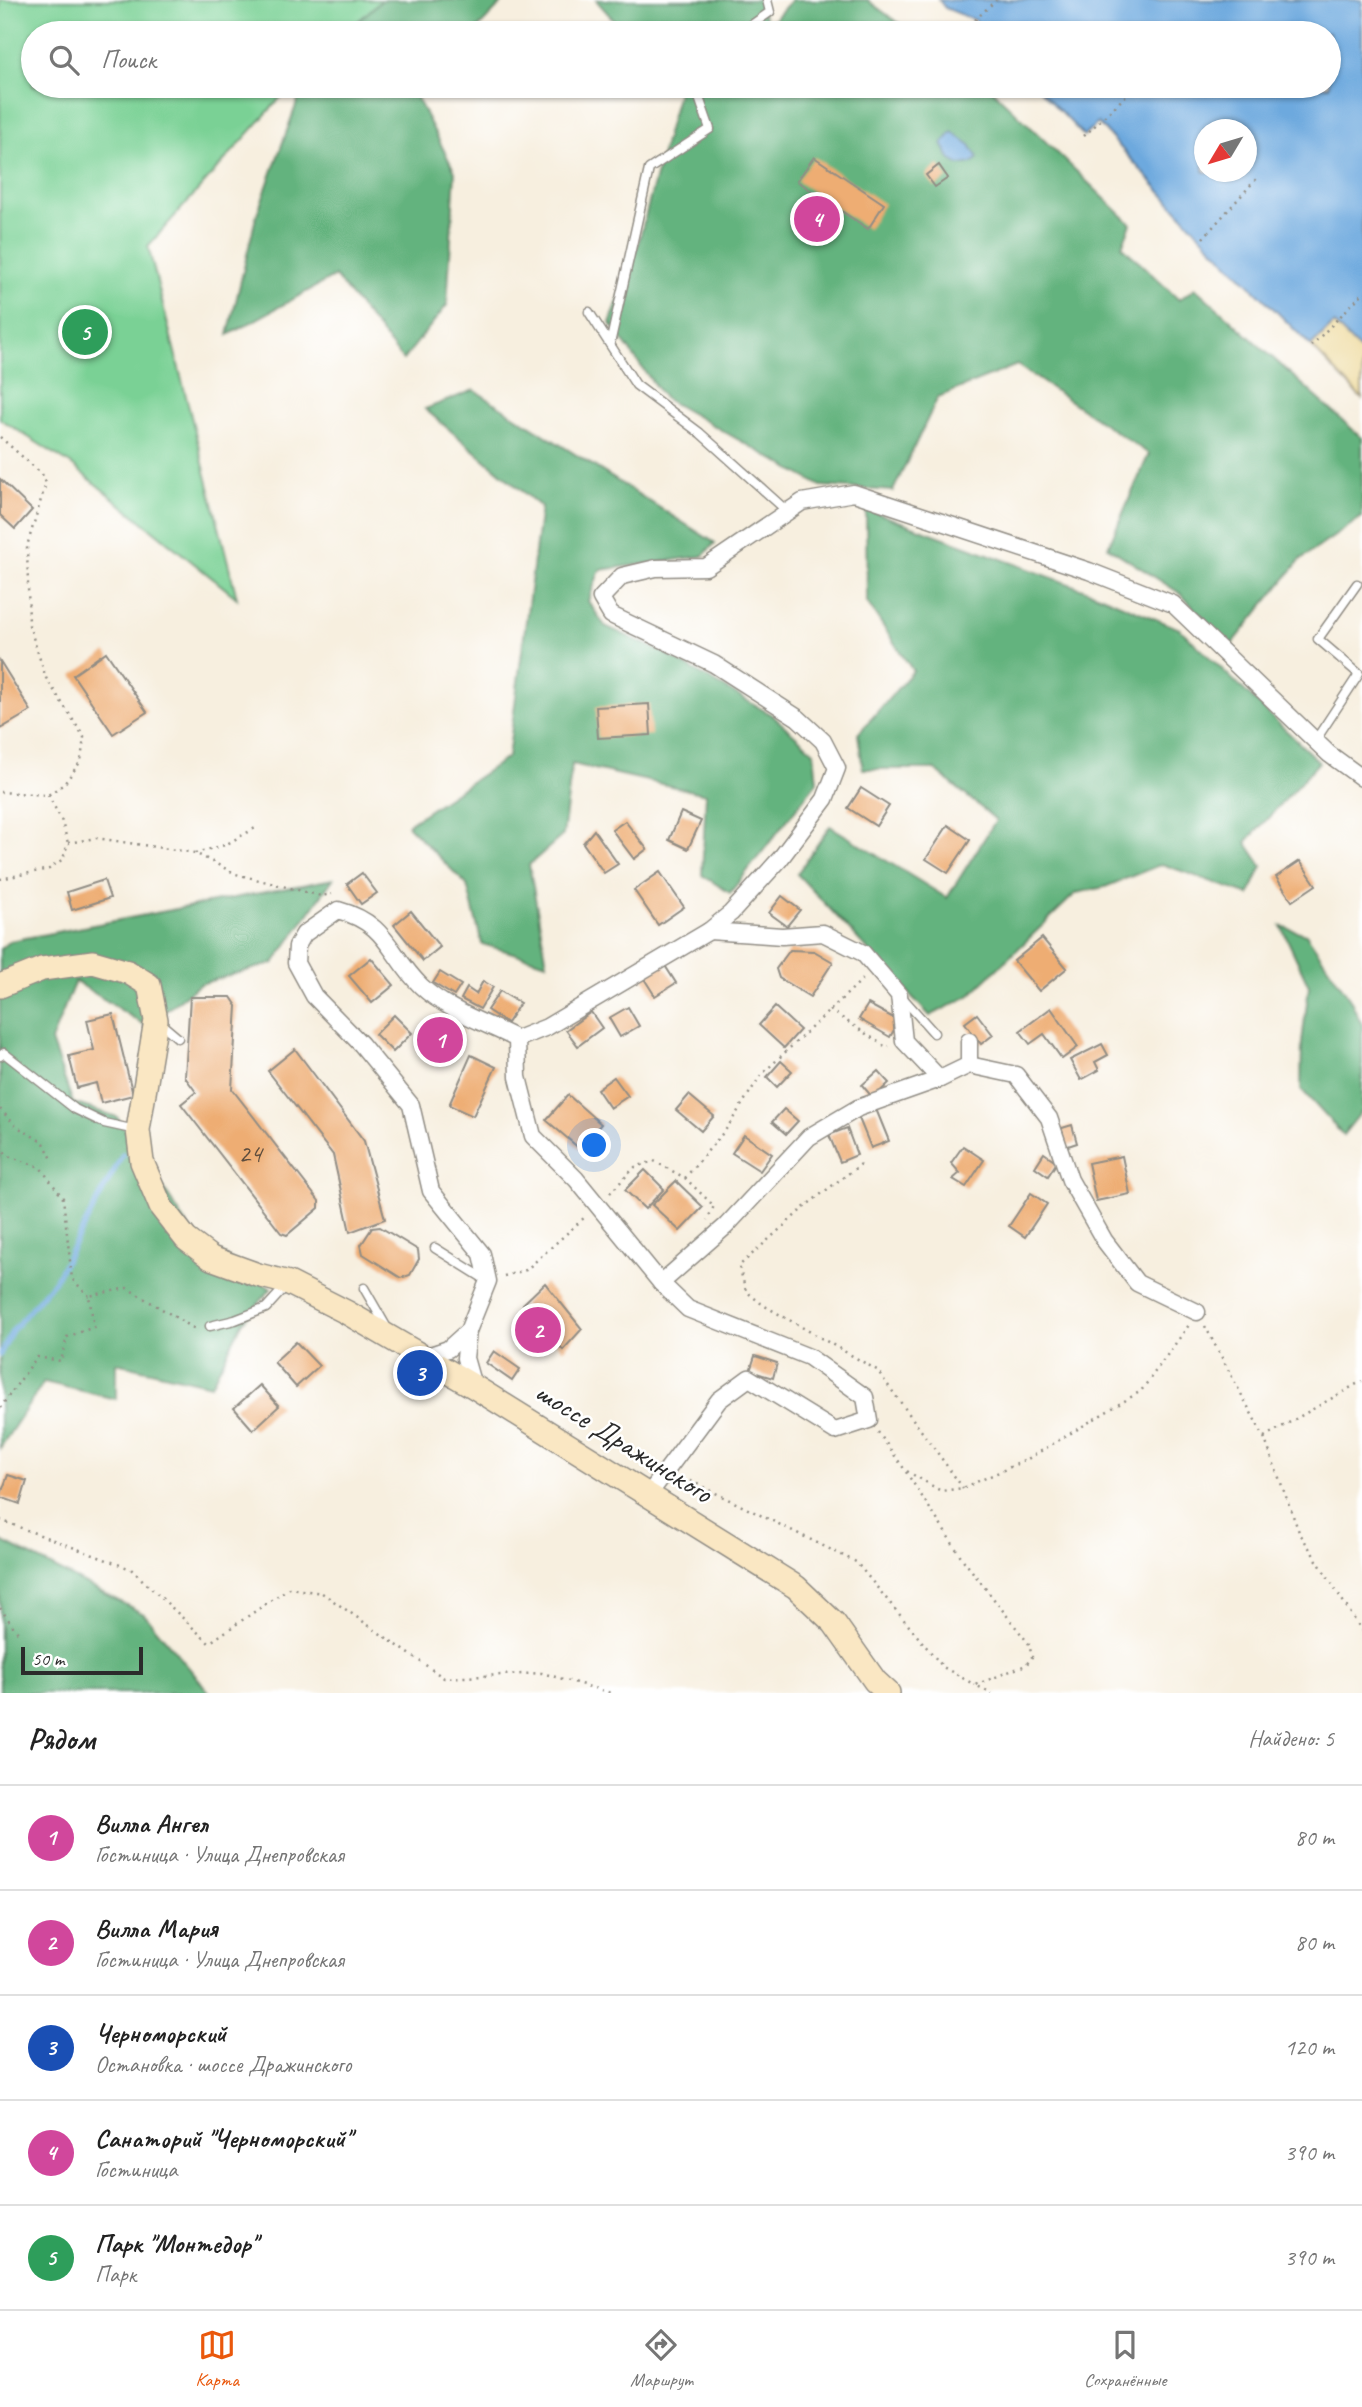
<!DOCTYPE html>
<html lang="ru">
<meta charset="utf-8">
<style>
:root{--surface:#fff;--page:#f6f6f6;--text:#222;--muted:#767676;--line:#e0e0e0;--accent:#ea580c}
body{margin:0;font-family:Caveat,sans-serif;background:var(--page);color:var(--text)}
.compass{position:absolute;left:1194px;top:119px;width:63px;height:63px;border-radius:50%;background:var(--surface);box-shadow:0 2px 5px #0004;rotate:232deg}
.scale{position:absolute;left:21px;bottom:18px;width:122px;box-sizing:border-box;padding-left:7px;border:4px solid #2b2b2b;border-top:0;font-size:19px;line-height:24px;white-space:nowrap;color:#2b2b2b;-webkit-text-stroke:5px #fff;paint-order:stroke}
.you{position:absolute;left:595px;top:1146px;width:24px;height:24px;margin:-18px;border:5px solid #fff;border-radius:50%;background:#1a73e8;box-shadow:0 0 0 10px #1a73e833}
.badge{display:grid;place-items:center;width:46px;height:46px;border-radius:50%;background:var(--accent);color:#fff;font-size:23px;font-weight:700}
.pin{position:absolute;translate:-50% -50%;border:4px solid #fff;box-shadow:0 2px 7px #0006}
.list{margin:0;padding:0;list-style:none}
h2{display:flex;justify-content:space-between;align-items:center;height:91px;margin:0;padding:0 28px;font-size:30px}
h2 small{font-size:23px;font-weight:400;color:var(--muted)}
.list li{display:grid;grid-template-columns:46px 1fr auto;gap:21px;align-items:center;box-sizing:border-box;height:105px;padding:0 28px;border-top:2px solid var(--line)}
.list b{display:block;font-size:26px;white-space:nowrap}
.list p{margin:0;font-size:23px;white-space:nowrap;color:var(--muted)}
.list em{font-size:23px;font-style:normal;color:var(--muted)}
.icon{flex:none;width:38px;height:38px;fill:none;stroke:currentColor;stroke-width:2;stroke-linecap:round;stroke-linejoin:round}
.map{position:relative;flex:none;width:1362px;height:1693px;overflow:hidden}
.search{position:absolute;background:var(--surface);box-shadow:0 2px 5px #0004;left:21px;right:21px;top:21px;height:77px;display:flex;align-items:center;gap:18px;box-sizing:border-box;padding:0 24px;border-radius:38px;color:var(--muted);font-size:26px}
.sheet{height:616px;background:var(--surface)}
nav{display:flex;justify-content:space-around;align-items:center;box-sizing:border-box;height:98px;border-top:2px solid var(--line);background:var(--surface);font-size:19px;color:var(--muted)}
nav a{display:grid;justify-items:center;gap:4px}
nav .on{color:var(--accent)}
.map>svg:first-child{display:block}
.green{fill:#7ad195;stroke:#527e60;stroke-width:2}
.forest{fill:#63b37e;stroke:#476f54;stroke-width:2}
.sand{fill:#eeda9e;stroke:#8c8264;stroke-width:2}
.water{fill:#6da9de;stroke:#4c6a84;stroke-width:2;fill-rule:evenodd}
.lines{fill:none;stroke-linecap:round;stroke-linejoin:round}
.stream{stroke:#6da9de;stroke-width:5}
.building{fill:#eead73}
.service-casing{stroke:#918d85;stroke-width:11}
.minor-casing{stroke:#918d85;stroke-width:19}
.secondary-casing{stroke:#918d85;stroke-width:26}
.path{stroke:#918d85;stroke-width:2.5;stroke-dasharray:2 5;stroke-linecap:butt}
.service{stroke:#fff;stroke-width:8}
.minor{stroke:#fff;stroke-width:16}
.secondary{stroke:#fae7c3;stroke-width:23}
.labels{text-anchor:middle;stroke-width:5;stroke-linejoin:round;paint-order:stroke}
.number-label{font-size:26px;fill:#5c4c3d}
.street-label{font-size:30px;fill:#2b2b2b;stroke:#fff}
</style>
<div class="map">
<svg width="1362" height="1693" viewBox="0 0 1362 1693">
<rect width="100%" height="100%" fill="#fff"/>
<filter id="ink" filterUnits="userSpaceOnUse"><feTurbulence type="fractalNoise" baseFrequency=".0143" numOctaves="2"/><feDisplacementMap in="SourceGraphic" scale="14" xChannelSelector="R" yChannelSelector="G"/><feConvolveMatrix kernelMatrix="1 2 1 2 8 2 1 2 1" color-interpolation-filters="sRGB"/></filter>
<filter id="wash" filterUnits="userSpaceOnUse"><feTurbulence type="fractalNoise" baseFrequency=".00686" numOctaves="4" result="noise"/><feDisplacementMap in="SourceGraphic" scale="28" xChannelSelector="R" yChannelSelector="G"/><feGaussianBlur stdDeviation="1.57" result="paint"/><feColorMatrix in="noise" values="0 0 0 0 0 0 0 0 0 0 0 0 0 0 0 0 0 1.4 0 .05"/><feComposite in="paint" operator="in"/></filter>
<g filter="url(#wash)">
<rect width="100%" height="100%" fill="#f7efdf"/>
<!-- green -->
<path class="green" d="M0 0H382L345 33H33V86H291L148 246 237 598 72 465 0 419Z"/>
<!-- forest -->
<g class="forest">
<path d="M382 0H505L473 33H345Z"/>
<path d="M596 0H759L768 27 791 0H867L912 33H625Z"/>
<path d="M303 86H423L415 94 455 172 447 305 403 360 335 276 228 335 256 217Z"/>
<path d="M672 86H988L1131 224 1122 246 1179 300 1195 288 1362 438V517L1300 560 1230 647 1181 594 1108 547 1149 454 1017 365 938 397 893 491 821 486 664 398 610 323 637 248 678 92Z"/>
<path d="M474 390 715 543 703 556 600 570 588 601 605 626 662 652 772 715 814 752 817 782 730 893 702 875 706 794 572 764 563 835 529 865 547 963 482 944 467 885 407 825 508 757 541 507 425 409Z"/>
<path d="M866 509 1099 595 1180 629 1319 762 1246 842 1262 866 1249 895 1162 864 1105 887 1076 893 969 996 930 1016 797 874 830 826 947 898 996 820 934 769H863L858 734 913 671 867 602Z"/>
<path d="M333 879 274 963 200 984 146 1026 75 981 51 1041 73 1103 117 1117 191 1231 271 1289 242 1323 211 1385 116 1363V1399L44 1382 0 1448V949L10 941Z"/>
<path d="M1281 926 1306 934 1350 999 1362 1025V1111L1343 1135 1301 1089 1302 1042 1309 986Z"/>
<path d="M0 1540 144 1614 210 1693H0Z"/>
</g>
<!-- sand -->
<path class="sand" d="M1334 324 1362 352V399L1311 346Z"/>
<!-- water -->
<g class="water">
<path d="M939 0H1362V352L1334 324 1311 346 1203 238 1098 123 1084 136 1036 86H1329V33H987L975 20 945 8ZM1204 130H1246V172H1204Z"/>
<path d="M952 132 970 145 978 158 972 163 960 165 951 160 942 144Z"/>
</g>
<g class="lines">
<!-- stream -->
<path class="stream" d="M0 1355 12 1331 55 1280 123 1154"/>
</g>
<g id="blocks">
<!-- building -->
<g class="building">
<path d="M814 157 884 204 868 229 797 181Z"/>
<path d="M939 165 948 178 935 187 926 175Z"/>
<path d="M0 479 32 510 15 529 0 515Z"/>
<path d="M106 652 147 712 113 734 73 675Z"/>
<path d="M0 661 31 711 0 729Z"/>
<path d="M649 704 651 735 598 738 596 707Z"/>
<path d="M861 788 889 806 876 826 848 808Z"/>
<path d="M681 812 701 821 688 849 669 840Z"/>
<path d="M625 821 647 849 634 859 612 830Z"/>
<path d="M948 825 970 840 948 873 926 859Z"/>
<path d="M594 830 618 864 604 873 583 843Z"/>
<path d="M1300 861 1316 885 1292 901 1276 877Z"/>
<path d="M660 872 684 907 658 925 634 890Z"/>
<path d="M362 873 377 893 361 904 347 884Z"/>
<path d="M104 880 110 898 72 910 67 892Z"/>
<path d="M782 896 800 910 787 926 769 913Z"/>
<path d="M411 911 440 947 423 961 394 925Z"/>
<path d="M1042 938 1067 968 1039 991 1014 961Z"/>
<path d="M790 950 814 951 833 962 810 997 779 978 776 969Z"/>
<path d="M371 958 394 985 372 1003 349 976Z"/>
<path d="M664 964 676 983 655 996 643 977Z"/>
<path d="M440 972 461 985 454 996 433 983Z"/>
<path d="M483 981 493 987 480 1009 461 999 467 988 476 994Z"/>
<path d="M500 991 520 1003 507 1023 487 1010Z"/>
<path d="M190 997H231L237 1006 232 1089 319 1201V1208L287 1235 281 1233 181 1104 196 1092 185 1077Z"/>
<path d="M868 1004 899 1021 890 1037 859 1019Z"/>
<path d="M628 1007 639 1026 620 1037 609 1018Z"/>
<path d="M775 1007 800 1030 784 1048 759 1025Z"/>
<path d="M1051 1008 1078 1047 1062 1059 1044 1034 1030 1044 1020 1031Z"/>
<path d="M591 1012 602 1028 578 1046 566 1030Z"/>
<path d="M113 1014 133 1095 101 1103 96 1083 77 1088 69 1056 94 1050 87 1020Z"/>
<path d="M977 1014 993 1035 981 1044 965 1023Z"/>
<path d="M394 1015 412 1033 393 1052 375 1034Z"/>
<path d="M436 1016 463 1031 446 1063 419 1048Z"/>
<path d="M1102 1044 1108 1055 1095 1062 1099 1070 1081 1080 1070 1060Z"/>
<path d="M295 1049 364 1141 385 1219 350 1232 333 1155 268 1071Z"/>
<path d="M471 1055 496 1067 473 1116 449 1105Z"/>
<path d="M781 1061 792 1071 777 1087 767 1077Z"/>
<path d="M878 1071 889 1083 873 1098 862 1085Z"/>
<path d="M614 1077 628 1096 610 1108 597 1089Z"/>
<path d="M568 1095 601 1124 580 1149 546 1120Z"/>
<path d="M689 1095 714 1116 701 1131 676 1110Z"/>
<path d="M784 1109 798 1121 786 1134 772 1122Z"/>
<path d="M876 1109 889 1141 871 1148 858 1116Z"/>
<path d="M1072 1125 1077 1143 1065 1147 1059 1129Z"/>
<path d="M847 1128 857 1155 840 1162 829 1135Z"/>
<path d="M744 1135 772 1154 760 1171 732 1153Z"/>
<path d="M963 1146 984 1160 966 1187 953 1179 960 1173 951 1163Z"/>
<path d="M1044 1153 1057 1162 1048 1176 1035 1167Z"/>
<path d="M1122 1156 1130 1194 1096 1201 1088 1163Z"/>
<path d="M645 1170 664 1189 645 1209 625 1190Z"/>
<path d="M676 1181 703 1207 680 1231 652 1205Z"/>
<path d="M1031 1193 1047 1204 1025 1237 1009 1226Z"/>
<path d="M380 1227 418 1250 419 1259 410 1275 401 1278 363 1254 361 1245 372 1228Z"/>
<path d="M545 1283 582 1329 563 1350 553 1338 533 1340 523 1304Z"/>
<path d="M296 1342 319 1366 296 1387 274 1362Z"/>
<path d="M494 1351 520 1369 512 1381 486 1363Z"/>
<path d="M755 1356 777 1363 773 1378 750 1371Z"/>
<path d="M260 1385 279 1406 253 1430 234 1408Z"/>
<path d="M8 1475 27 1481 20 1504 0 1497Z"/>
</g>
</g>
</g>
<g filter="url(#ink)">
<use href="#blocks" fill-opacity="0" stroke="#918d85" stroke-width="2"/>
<g class="lines">
<!-- service casing -->
<g class="service-casing">
<g id="service">
<path d="M740 33 770 12 767 0"/>
<path d="M589 312 636 385 700 433 788 512"/>
<path d="M610 344 649 169 710 129 695 86"/>
<path d="M1315 741 1359 674 1318 639 1357 584"/>
<path d="M901 996 934 1033"/>
<path d="M159 1022 178 1038"/>
<path d="M0 1056 4 1053 75 1109 104 1123 136 1130"/>
<path d="M435 1248 488 1281"/>
<path d="M364 1288 387 1328"/>
<path d="M210 1326 235 1320 266 1308 287 1285"/>
</g>
</g>
<!-- minor casing -->
<g class="minor-casing">
<g id="minor">
<path d="M709 931 782 936 823 933 863 953 899 995 904 1041 940 1079 969 1065V1041"/>
<path d="M517 1039 518 1077 533 1136 576 1179 661 1283 688 1309 809 1357 865 1397 869 1420 835 1431 749 1378 719 1400 649 1494"/>
<path d="M969 1065 1016 1075 1049 1118 1070 1180 1104 1240 1137 1283 1197 1312"/>
<path d="M661 1283 726 1226 809 1137 858 1108 940 1079"/>
<path d="M424 1357 448 1349 468 1331"/>
<path d="M473 1386 465 1358 468 1331 488 1281 482 1254 431 1191 411 1105 361 1044 314 996 296 963 297 946 304 934 338 910C389 924 388 954 421 986 446 1010 486 1023 517 1039L547 1027 709 931 731 913 780 859 825 799 837 768 823 741 798 718 714 664 611 615 601 598 622 576 656 568 706 567 802 502 854 493 1089 571 1173 604 1329 754 1362 778"/>
</g>
</g>
<!-- secondary casing -->
<g class="secondary-casing">
<path id="secondary" d="M0 986 42 969 93 962 128 972 149 985 156 1020 138 1130 142 1162 161 1207 186 1239 211 1258 258 1275 289 1283 346 1312 473 1386 796 1587 834 1623 875 1681 888 1693"/>
</g>
<!-- path -->
<g class="path">
<path d="M975 20 996 0"/>
<path d="M1084 136 1136 86"/>
<path d="M1203 238 1258 177"/>
<path d="M1311 346 1362 294"/>
<path d="M0 437 42 474 46 483 27 546 29 625 46 678 84 737 81 761 64 784 48 795 0 792"/>
<path d="M48 795 61 819 68 843"/>
<path d="M195 853 225 845 257 827"/>
<path d="M0 879 49 869 63 859 68 843 96 838 195 853 236 874 321 896 332 894"/>
<path d="M830 1010 886 1047 889 1046"/>
<path d="M0 1109 16 1126 44 1143 52 1159"/>
<path d="M0 1146 8 1156 40 1167 63 1198 72 1279 89 1296"/>
<path d="M861 1164 808 1204 739 1266 746 1291 763 1305 877 1370 963 1488"/>
<path d="M685 1178 727 1128 761 1075 864 978"/>
<path d="M610 1193 635 1167 654 1161 685 1178 714 1206 707 1220"/>
<path d="M504 1276 526 1270 585 1217"/>
<path d="M1205 1326 1264 1437 1299 1532 1362 1631"/>
<path d="M0 1408 37 1357 61 1361 67 1337 94 1327 89 1296 127 1288 195 1329"/>
<path d="M878 1432 905 1470 941 1491 963 1488 1026 1460 1141 1391 1189 1325"/>
<path d="M1264 1437 1362 1381"/>
<path d="M906 1472 964 1561 1029 1644 1032 1657 1026 1665 975 1685 992 1693"/>
<path d="M677 1485 691 1481 856 1562 943 1667 975 1685"/>
<path d="M0 1520 131 1569 209 1643 289 1588 322 1593 444 1678 542 1673 611 1693"/>
<path d="M0 1608 18 1633"/>
</g>
<!-- service -->
<use href="#service" class="service"/>
<!-- minor -->
<use href="#minor" class="minor"/>
<!-- secondary -->
<use href="#secondary" class="secondary"/>
</g>
</g>
<g class="labels">
<!-- number labels -->
<g class="number-label">
<text x="250" y="1162">24</text>
</g>
<!-- street labels -->
<g class="street-label">
<text transform="translate(624 1442) rotate(32)" y="10">шоссе Дражинского</text>
</g>
</g>
</svg>
<svg class="compass" viewBox="-18 -18 36 36"><path d="M0-13l5 13h-10z" fill="#e53935"/><path d="M0 13l5-13h-10z" fill="#767676"/></svg>
<div class="scale">50 m</div>
<div class="you"></div>
<div class="pin badge" style="left:440px;top:1040px;background:#d1479c">1</div>
<div class="pin badge" style="left:538px;top:1330px;background:#d1479c">2</div>
<div class="pin badge" style="left:420px;top:1373px;background:#1a4fb4">3</div>
<div class="pin badge" style="left:817px;top:219px;background:#d1479c">4</div>
<div class="pin badge" style="left:85px;top:332px;background:#2e9e5b">5</div>
<div class="search"><svg class="icon" aria-label="search" viewBox="0 0 24 24"><circle cx="10" cy="10" r="6"/><path d="M15 15l6 6"/></svg>Поиск</div>
</div>
<section class="sheet">
<h2>Рядом<small>Найдено: 5</small></h2>
<ul class="list">
<li><span class="badge" style="background:#d1479c">1</span><div><b>Вилла Ангел</b><p>Гостиница · Улица Днепровская</p></div><em>80 m</em></li>
<li><span class="badge" style="background:#d1479c">2</span><div><b>Вилла Мария</b><p>Гостиница · Улица Днепровская</p></div><em>80 m</em></li>
<li><span class="badge" style="background:#1a4fb4">3</span><div><b>Черноморский</b><p>Остановка · шоссе Дражинского</p></div><em>120 m</em></li>
<li><span class="badge" style="background:#d1479c">4</span><div><b>Санаторий &quot;Черноморский&quot;</b><p>Гостиница</p></div><em>390 m</em></li>
<li><span class="badge" style="background:#2e9e5b">5</span><div><b>Парк &quot;Монтедор&quot;</b><p>Парк</p></div><em>390 m</em></li>
</ul>
</section>
<nav>
<a class="on"><svg class="icon" aria-label="map" viewBox="0 0 24 24"><path d="M3 6l6-2 6 2 6-2v14l-6 2-6-2-6 2zM9 4v14M15 6v14"/></svg>Карта</a>
<a><svg class="icon" aria-label="directions" viewBox="0 0 24 24"><path d="M12 3l9 9-9 9-9-9zM9 14v-3h6M13 9l2 2-2 2"/></svg>Маршрут</a>
<a><svg class="icon" aria-label="saved" viewBox="0 0 24 24"><path d="M7 4h10v16l-5-4-5 4z"/></svg>Сохранённые</a>
</nav>
